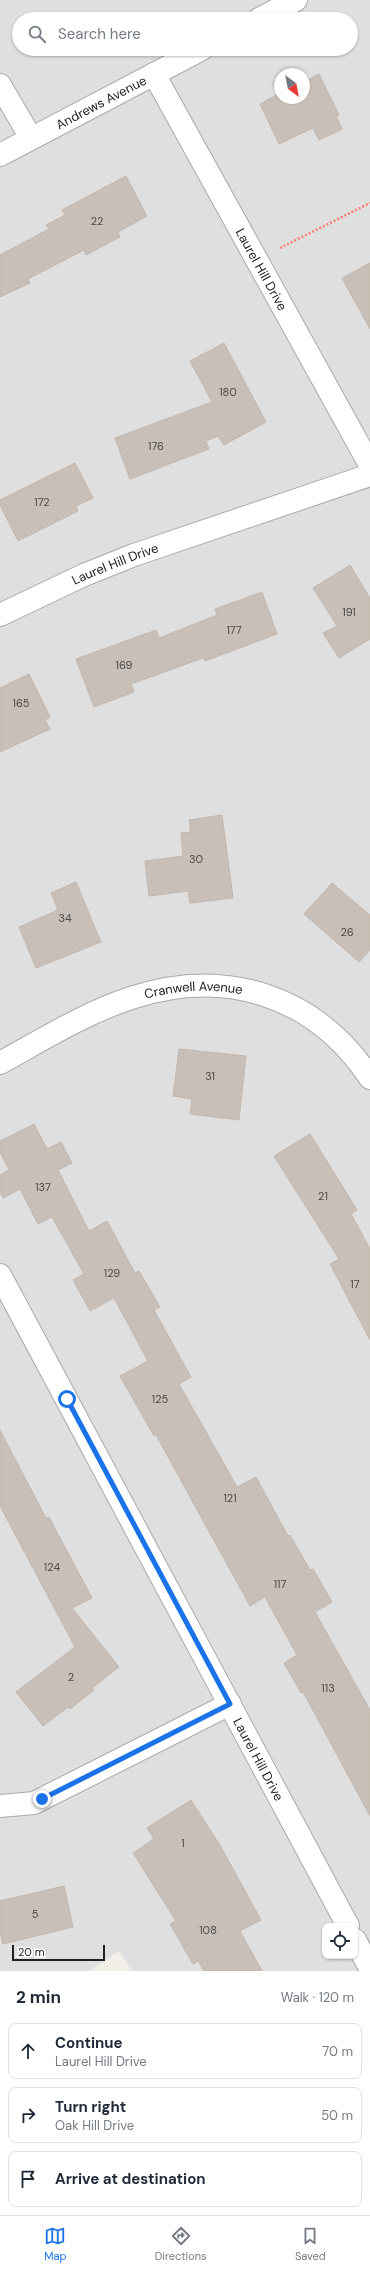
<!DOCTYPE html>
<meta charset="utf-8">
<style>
:root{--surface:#fff;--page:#f2f2f3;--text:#1f2937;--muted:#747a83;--line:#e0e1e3;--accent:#1a73e8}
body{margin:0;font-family:"DM Sans",sans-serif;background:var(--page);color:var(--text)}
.controls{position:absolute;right:12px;bottom:12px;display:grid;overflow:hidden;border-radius:8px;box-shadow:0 1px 3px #0004}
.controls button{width:36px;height:36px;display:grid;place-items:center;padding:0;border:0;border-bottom:1px solid var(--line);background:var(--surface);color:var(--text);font:20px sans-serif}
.compass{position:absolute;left:274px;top:68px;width:36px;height:36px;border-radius:50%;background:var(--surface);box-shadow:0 1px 3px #0004;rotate:148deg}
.scale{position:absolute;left:12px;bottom:10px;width:93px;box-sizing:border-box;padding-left:4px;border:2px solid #222;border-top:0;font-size:11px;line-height:14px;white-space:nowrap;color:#222;-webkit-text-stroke:3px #fff;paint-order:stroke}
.stop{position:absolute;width:12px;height:12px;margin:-9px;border:3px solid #1a73e8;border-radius:50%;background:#fff}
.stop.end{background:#1a73e8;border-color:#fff;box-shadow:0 1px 4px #0008}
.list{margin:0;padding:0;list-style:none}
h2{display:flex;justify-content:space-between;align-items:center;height:52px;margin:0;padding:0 16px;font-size:17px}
h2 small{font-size:13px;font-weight:400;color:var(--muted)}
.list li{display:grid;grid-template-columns:26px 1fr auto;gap:12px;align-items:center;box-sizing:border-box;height:56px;margin:0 8px 8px;padding:0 8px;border:1px solid var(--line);border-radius:8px}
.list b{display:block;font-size:15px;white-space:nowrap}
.list p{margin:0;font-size:13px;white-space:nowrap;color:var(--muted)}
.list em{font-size:13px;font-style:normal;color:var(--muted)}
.icon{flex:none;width:22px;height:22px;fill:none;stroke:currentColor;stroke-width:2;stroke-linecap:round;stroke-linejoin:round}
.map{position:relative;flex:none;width:370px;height:1971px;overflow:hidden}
.search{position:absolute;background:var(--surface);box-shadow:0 1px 3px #0004;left:12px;right:12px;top:12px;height:44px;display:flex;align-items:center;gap:10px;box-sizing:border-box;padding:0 14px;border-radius:22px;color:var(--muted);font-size:15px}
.sheet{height:244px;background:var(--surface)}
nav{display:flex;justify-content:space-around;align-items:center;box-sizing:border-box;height:56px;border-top:1px solid var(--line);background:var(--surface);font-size:11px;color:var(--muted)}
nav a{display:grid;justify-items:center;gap:2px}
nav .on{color:var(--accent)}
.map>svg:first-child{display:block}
.residential{fill:#e0dfdf;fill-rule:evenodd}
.building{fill:#c7bfb8;stroke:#c4b6ab}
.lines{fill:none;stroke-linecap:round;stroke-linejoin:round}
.street-casing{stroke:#a9a9a9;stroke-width:24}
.path{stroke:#fa8072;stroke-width:2.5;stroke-dasharray:2 2;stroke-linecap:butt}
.street{stroke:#fff;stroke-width:22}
.route{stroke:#1a73e8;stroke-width:5}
.labels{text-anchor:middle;stroke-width:4;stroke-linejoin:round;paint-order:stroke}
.number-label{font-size:11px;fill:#4b4948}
.street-label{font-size:13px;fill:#222;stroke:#fff}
</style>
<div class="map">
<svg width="370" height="1971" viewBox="0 0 370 1971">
<rect width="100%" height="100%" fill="#f2efe9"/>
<!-- residential -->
<path class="residential" d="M0 0H370V1971H132L119 1951 89 1971H0ZM19 19H351V49H19ZM280 74H304V98H280ZM325 1926H355V1956H325Z"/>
<!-- building -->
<g class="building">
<path d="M319 74 339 115 336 116 342 129 319 140 313 128 279 144 260 104 280 93V98H304V82Z"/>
<path d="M126 176 147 216 118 232 120 237 86 255 84 250 28 279 30 283 0 297V255L49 229 46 225 65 215 62 210Z"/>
<path d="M370 263V329L342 278Z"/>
<path d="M224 343 266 422 224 445 218 436 206 441 209 449 130 479 115 438 212 402 190 361Z"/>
<path d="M75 463 93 498 76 506 78 511 18 541 0 505V500Z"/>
<path d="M350 565 370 598V639L339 658 323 633 337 626 313 588Z"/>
<path d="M262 592 277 634 205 661 203 658 131 684 134 692 94 707 76 659 156 630 159 638 217 615 215 609Z"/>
<path d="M29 674 50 717 45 720 50 729 0 752V688Z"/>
<path d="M222 815 233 898 190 903 188 891 149 896 145 861 183 856 181 833 191 832 189 820Z"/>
<path d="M76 882 101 942 36 968 19 927 58 910 51 893Z"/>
<path d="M332 883 370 915V950L359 962 304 914Z"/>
<path d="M179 1049 246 1056 239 1120 190 1114 192 1099 173 1096Z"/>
<path d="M34 1124 47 1149 61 1142 72 1163 58 1170 89 1231 107 1221 135 1273 139 1271 160 1307 154 1310 191 1377 179 1384 237 1487 256 1477 288 1536 290 1535 310 1570 313 1569 332 1602 315 1612 370 1710V1816L303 1692 301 1693 284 1663 297 1655 265 1597 250 1606 156 1435 154 1436 120 1376 148 1361 114 1298 90 1311 73 1280 84 1274 52 1217 38 1224 20 1189 3 1198 0 1192V1175L9 1170 0 1152V1141Z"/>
<path d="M310 1134 357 1210 351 1214 370 1249V1340L330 1264 339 1259 274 1156Z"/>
<path d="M0 1430 46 1518 49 1517 92 1598 72 1608 119 1667 92 1688 94 1690 70 1709 68 1707 43 1726 16 1692 75 1647 0 1506Z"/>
<path d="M191 1800 221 1847 261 1920 240 1931 262 1971H204L198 1961 193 1964 170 1924 176 1921 133 1853 154 1839 147 1828Z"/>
<path d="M64 1886 73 1927 3 1944 0 1932V1901Z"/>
</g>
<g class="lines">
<!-- street casing -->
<g class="street-casing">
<g id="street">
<path d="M259 19 296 0"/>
<path id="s1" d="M154 74 370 465"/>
<path d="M0 85 31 138"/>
<path id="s2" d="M0 155 202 49"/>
<path id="s3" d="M0 615 84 575 134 555 370 475"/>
<path id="s4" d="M0 1063C42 1040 85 1013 131 998 225 967 315 995 370 1078"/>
<path id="s5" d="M0 1275 348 1926"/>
<path d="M0 1806 34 1803 230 1704"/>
<path d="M355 1940 370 1968"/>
</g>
</g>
<!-- path -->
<path class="path" d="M280 248 370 203"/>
<!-- street -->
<use href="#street" class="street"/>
</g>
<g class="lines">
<!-- route -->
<path class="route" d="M42 1799 230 1704 67 1399"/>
</g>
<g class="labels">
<!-- number labels -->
<g class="number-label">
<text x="97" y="225">22</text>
<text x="228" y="396">180</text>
<text x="156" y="450">176</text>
<text x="42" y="506">172</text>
<text x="349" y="616">191</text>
<text x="234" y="634">177</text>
<text x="124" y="669">169</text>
<text x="21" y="707">165</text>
<text x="196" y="863">30</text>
<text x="65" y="922">34</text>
<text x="347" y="936">26</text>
<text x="210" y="1080">31</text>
<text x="43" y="1191">137</text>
<text x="323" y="1200">21</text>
<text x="112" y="1277">129</text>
<text x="355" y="1288">17</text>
<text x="160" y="1403">125</text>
<text x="230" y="1502">121</text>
<text x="52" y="1571">124</text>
<text x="280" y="1588">117</text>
<text x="71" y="1681">2</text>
<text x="328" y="1692">113</text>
<text x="183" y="1847">1</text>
<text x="35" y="1918">5</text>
<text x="208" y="1934">108</text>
</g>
<!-- street labels -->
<g class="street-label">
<text dy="5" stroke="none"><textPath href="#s2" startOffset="114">Andrews Avenue</textPath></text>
<text dy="5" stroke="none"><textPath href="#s1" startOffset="223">Laurel Hill Drive</textPath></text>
<text dy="5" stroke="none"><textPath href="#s3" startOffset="126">Laurel Hill Drive</textPath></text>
<text dy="5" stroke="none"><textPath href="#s4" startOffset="210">Cranwell Avenue</textPath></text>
<text dy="5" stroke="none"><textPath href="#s5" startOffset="549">Laurel Hill Drive</textPath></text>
</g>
</g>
</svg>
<div class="controls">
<button><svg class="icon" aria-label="locate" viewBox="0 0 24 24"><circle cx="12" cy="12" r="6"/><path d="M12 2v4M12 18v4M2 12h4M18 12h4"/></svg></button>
</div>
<svg class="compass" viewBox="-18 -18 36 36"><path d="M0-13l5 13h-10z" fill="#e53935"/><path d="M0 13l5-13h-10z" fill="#747a83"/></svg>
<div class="scale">20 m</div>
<div class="stop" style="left:67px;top:1399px"></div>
<div class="stop end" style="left:42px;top:1799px"></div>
<div class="search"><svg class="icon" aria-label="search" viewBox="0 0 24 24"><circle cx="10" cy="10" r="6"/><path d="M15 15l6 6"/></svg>Search here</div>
</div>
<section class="sheet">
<h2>2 min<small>Walk · 120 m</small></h2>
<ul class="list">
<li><svg class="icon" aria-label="ahead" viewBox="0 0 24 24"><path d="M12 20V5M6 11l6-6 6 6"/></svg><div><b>Continue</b><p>Laurel Hill Drive</p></div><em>70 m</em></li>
<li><svg class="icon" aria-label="right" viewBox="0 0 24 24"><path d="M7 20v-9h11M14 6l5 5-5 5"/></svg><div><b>Turn right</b><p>Oak Hill Drive</p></div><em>50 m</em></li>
<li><svg class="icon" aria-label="arrive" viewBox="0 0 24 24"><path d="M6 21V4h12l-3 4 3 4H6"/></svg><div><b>Arrive at destination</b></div></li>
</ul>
</section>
<nav>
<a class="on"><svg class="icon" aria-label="map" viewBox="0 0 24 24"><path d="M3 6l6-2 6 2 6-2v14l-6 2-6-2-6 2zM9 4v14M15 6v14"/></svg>Map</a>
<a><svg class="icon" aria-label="directions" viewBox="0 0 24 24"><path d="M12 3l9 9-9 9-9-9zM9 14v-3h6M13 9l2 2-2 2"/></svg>Directions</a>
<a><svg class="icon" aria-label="saved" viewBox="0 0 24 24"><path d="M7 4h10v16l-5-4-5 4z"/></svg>Saved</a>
</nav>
